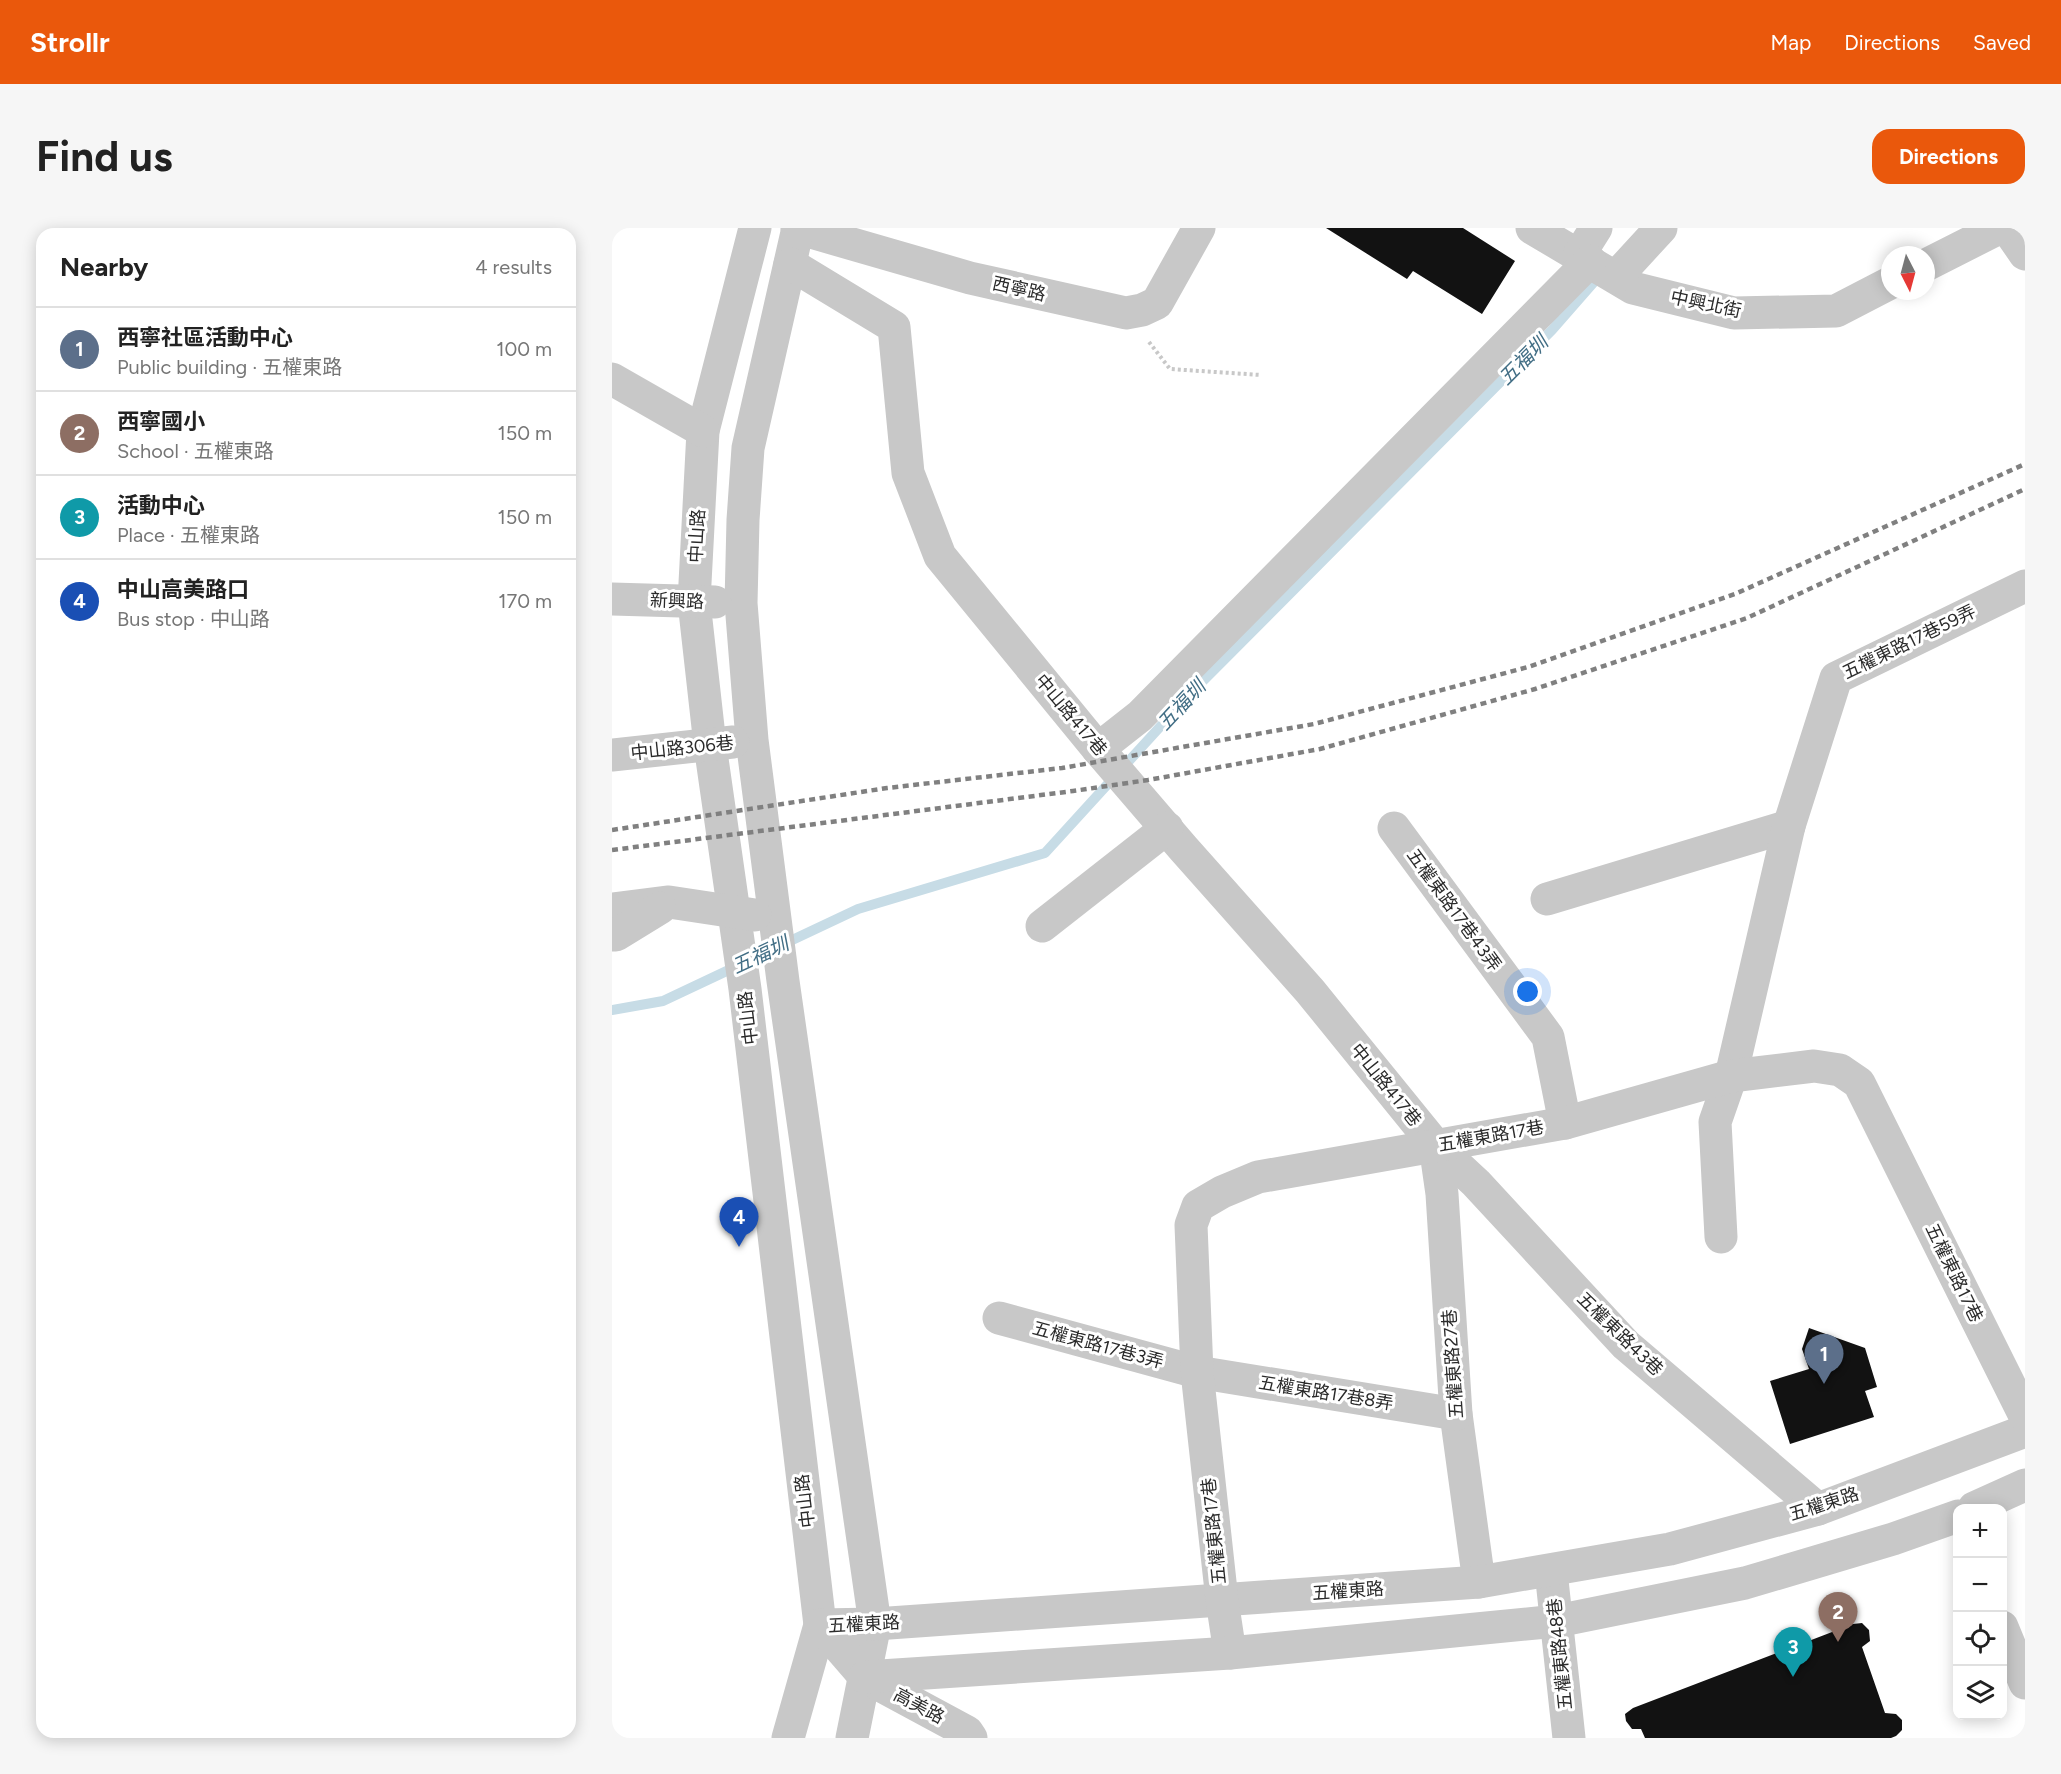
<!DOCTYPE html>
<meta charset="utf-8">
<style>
:root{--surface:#fff;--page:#f6f6f6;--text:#222;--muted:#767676;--line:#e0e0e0;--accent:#ea580c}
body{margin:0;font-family:Figtree,"Noto Sans TC",sans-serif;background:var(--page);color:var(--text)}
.controls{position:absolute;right:18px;bottom:18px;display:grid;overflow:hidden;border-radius:12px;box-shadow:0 3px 15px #0003}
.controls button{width:54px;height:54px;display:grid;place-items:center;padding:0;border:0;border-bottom:2px solid var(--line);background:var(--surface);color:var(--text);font:30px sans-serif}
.compass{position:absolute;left:1269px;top:18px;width:54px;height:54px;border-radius:50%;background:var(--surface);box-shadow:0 3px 15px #0003;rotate:174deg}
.you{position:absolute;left:916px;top:764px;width:21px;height:21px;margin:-15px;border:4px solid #fff;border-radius:50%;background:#1a73e8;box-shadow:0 0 0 9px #1a73e833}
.badge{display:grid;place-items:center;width:39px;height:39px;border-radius:50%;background:var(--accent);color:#fff;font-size:20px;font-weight:700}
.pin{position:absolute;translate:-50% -50px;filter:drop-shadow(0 2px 3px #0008)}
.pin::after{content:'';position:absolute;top:32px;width:21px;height:18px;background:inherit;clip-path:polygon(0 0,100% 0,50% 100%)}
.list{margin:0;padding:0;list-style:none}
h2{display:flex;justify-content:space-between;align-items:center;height:78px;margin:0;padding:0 24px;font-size:26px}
h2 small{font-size:20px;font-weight:400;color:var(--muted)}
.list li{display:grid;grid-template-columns:39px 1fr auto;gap:18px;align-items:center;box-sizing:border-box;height:84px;padding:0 24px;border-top:2px solid var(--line)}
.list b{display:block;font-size:22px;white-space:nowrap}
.list p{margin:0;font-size:20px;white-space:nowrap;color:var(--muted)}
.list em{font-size:20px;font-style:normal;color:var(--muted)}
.icon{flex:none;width:33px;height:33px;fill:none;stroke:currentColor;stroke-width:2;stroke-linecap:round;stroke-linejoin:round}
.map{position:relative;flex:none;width:1413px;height:1510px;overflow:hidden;border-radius:18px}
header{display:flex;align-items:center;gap:36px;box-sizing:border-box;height:84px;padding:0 30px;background:var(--accent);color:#fff}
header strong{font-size:28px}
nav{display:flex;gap:33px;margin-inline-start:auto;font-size:21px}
.intro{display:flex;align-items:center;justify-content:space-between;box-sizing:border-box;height:144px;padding:0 36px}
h1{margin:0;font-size:42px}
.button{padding:15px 27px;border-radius:18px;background:var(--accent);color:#fff;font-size:21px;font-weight:700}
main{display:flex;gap:36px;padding:0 36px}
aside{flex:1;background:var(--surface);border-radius:18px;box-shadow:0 3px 15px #0003}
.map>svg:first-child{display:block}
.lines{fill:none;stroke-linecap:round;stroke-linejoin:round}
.stream{stroke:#c7dce6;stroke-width:10}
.building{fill:#121212}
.path{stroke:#c8c8c8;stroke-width:4;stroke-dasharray:3 3;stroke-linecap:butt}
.minor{stroke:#c8c8c8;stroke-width:33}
.rail{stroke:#808080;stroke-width:4.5;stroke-dasharray:6 4.5;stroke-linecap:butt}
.labels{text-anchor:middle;stroke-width:6;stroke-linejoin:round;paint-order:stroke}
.street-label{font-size:18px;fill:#2b2b2b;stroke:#fff}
.water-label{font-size:20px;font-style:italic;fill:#426e85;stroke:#fff}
</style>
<header>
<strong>Strollr</strong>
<nav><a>Map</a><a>Directions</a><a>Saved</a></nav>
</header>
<div class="intro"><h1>Find us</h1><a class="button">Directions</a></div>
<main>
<aside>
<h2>Nearby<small>4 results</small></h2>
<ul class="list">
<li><span class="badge" style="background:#5c6f8a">1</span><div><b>西寧社區活動中心</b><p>Public building · 五權東路</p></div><em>100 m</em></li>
<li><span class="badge" style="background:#8d6e63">2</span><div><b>西寧國小</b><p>School · 五權東路</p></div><em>150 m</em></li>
<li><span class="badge" style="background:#0f9aa8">3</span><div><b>活動中心</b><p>Place · 五權東路</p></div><em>150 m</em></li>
<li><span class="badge" style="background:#1a4fb4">4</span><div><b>中山高美路口</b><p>Bus stop · 中山路</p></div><em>170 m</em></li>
</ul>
</aside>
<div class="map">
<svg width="1413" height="1510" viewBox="0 0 1413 1510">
<rect width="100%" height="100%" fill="#fff"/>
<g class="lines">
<!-- stream -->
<path class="stream" d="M0 782 51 773 246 681 433 625 577 467 940 102 989 46"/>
</g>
<!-- building -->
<g class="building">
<path d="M714 0H851L903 33 870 86 801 43 795 51Z"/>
<path d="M1197 1100 1253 1120 1265 1159 1253 1163 1262 1189 1178 1216 1158 1153 1197 1141 1190 1121Z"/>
<path d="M1250 1395 1257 1402 1258 1413 1250 1419 1273 1485 1284 1486 1290 1492V1502L1284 1508 1279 1510H1033L1029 1501H1020L1014 1493 1013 1486 1021 1480 1241 1396Z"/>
</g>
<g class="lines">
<!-- path -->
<path class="path" d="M537 114 558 141 649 147"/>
<!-- minor -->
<g class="minor">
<path d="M143 0 91 203 82 374 98 517 133 761 208 1397 176 1510"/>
<path d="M185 0 358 50 514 85 530 82 545 75 587 0"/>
<path d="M186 0 136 220 131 292 129 375 140 512 171 753 263 1396 240 1510"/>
<path d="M920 0 1021 60 1122 85 1224 83 1278 55"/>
<path d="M1395 0 1413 26"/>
<path d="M967 27 984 0"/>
<path d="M178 36 282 99 296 245 328 328 486 521 571 620 698 763 823 917 864 955 1014 1117 1206 1281"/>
<path d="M1314 37 1387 0"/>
<path d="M1004 49 1049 0"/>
<path d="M0 151 91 203"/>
<path d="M0 371 103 374"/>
<path d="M486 521 528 488 978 33"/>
<path d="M0 527 121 514"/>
<path d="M782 600 936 809 953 895"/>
<path d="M935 671 1177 598"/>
<path d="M0 681 57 674 143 687"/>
<path d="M430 698 555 600"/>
<path d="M0 707H4L48 680"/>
<path d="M823 917 830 966 844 1186 867 1354"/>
<path d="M1109 1009 1103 894 1119 848 1177 598 1224 450 1413 358"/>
<path d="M387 1090 585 1144 844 1186"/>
<path d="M1362 1280 1413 1257"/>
<path d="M939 1343 957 1510"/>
<path d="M208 1397 263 1396 867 1354 1058 1321 1206 1281 1413 1203"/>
<path d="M208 1397 253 1449 355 1504 359 1510"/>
<path d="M1390 1399 1413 1455"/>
<path d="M618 1425 610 1372 585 1144 579 997 586 978 610 964 646 949 953 895 1119 848 1202 838 1228 842 1247 855 1413 1188"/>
<path d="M253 1449 618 1425 945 1393 1133 1355 1281 1311 1346 1288"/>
</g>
<!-- rail -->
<g class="rail">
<path d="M0 602 275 560 450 540 702 496 916 439 1123 366 1413 236"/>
<path d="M0 622 461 563 536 552 708 521 923 461 1135 390 1413 261"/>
</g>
</g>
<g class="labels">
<!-- street labels -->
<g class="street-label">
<text transform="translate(407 61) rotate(13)" y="6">西寧路</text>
<text transform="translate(1094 76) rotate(12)" y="6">中興北街</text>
<text transform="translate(85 308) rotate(-87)" y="6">中山路</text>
<text transform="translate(65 373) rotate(2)" y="6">新興路</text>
<text transform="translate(1297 414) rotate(-26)" y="6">五權東路17巷59弄</text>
<text transform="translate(459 487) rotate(50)" y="6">中山路417巷</text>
<text transform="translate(70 520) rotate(-6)" y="6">中山路306巷</text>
<text transform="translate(842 682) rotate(54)" y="6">五權東路17巷43弄</text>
<text transform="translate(136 790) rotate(-97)" y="6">中山路</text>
<text transform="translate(774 857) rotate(51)" y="6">中山路417巷</text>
<text transform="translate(879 908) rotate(-10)" y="6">五權東路17巷</text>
<text transform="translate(1342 1045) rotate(64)" y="6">五權東路17巷</text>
<text transform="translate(1008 1106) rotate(44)" y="6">五權東路43巷</text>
<text transform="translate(486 1117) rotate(15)" y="6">五權東路17巷3弄</text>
<text transform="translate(841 1136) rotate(-94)" y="6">五權東路27巷</text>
<text transform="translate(714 1165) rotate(9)" y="6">五權東路17巷8弄</text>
<text transform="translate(193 1273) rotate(-97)" y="6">中山路</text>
<text transform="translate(1212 1276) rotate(-18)" y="6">五權東路</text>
<text transform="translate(602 1303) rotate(-96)" y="6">五權東路17巷</text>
<text transform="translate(736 1363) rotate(-4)" y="6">五權東路</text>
<text transform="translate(252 1396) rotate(-3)" y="6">五權東路</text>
<text transform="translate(948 1426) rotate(-96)" y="6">五權東路48巷</text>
<text transform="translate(307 1478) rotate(28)" y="6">高美路</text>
</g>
<!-- water labels -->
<g class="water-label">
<text transform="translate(911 132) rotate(-45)" y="7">五福圳</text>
<text transform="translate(569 477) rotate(-47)" y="7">五福圳</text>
<text transform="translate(148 727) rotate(-25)" y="7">五福圳</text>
</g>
</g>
</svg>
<div class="controls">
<button>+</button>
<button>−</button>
<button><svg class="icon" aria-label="locate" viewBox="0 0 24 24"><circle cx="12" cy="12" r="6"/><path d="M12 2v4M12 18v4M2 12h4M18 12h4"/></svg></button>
<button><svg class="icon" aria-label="layers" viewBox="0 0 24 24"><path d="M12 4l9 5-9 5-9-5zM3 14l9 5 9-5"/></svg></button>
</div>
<svg class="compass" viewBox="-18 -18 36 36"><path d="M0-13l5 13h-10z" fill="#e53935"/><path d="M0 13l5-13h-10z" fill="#767676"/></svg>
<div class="you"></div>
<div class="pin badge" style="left:1212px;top:1156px;background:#5c6f8a">1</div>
<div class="pin badge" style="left:1226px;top:1414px;background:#8d6e63">2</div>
<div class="pin badge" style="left:1181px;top:1449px;background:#0f9aa8">3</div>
<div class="pin badge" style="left:127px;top:1019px;background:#1a4fb4">4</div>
</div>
</main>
